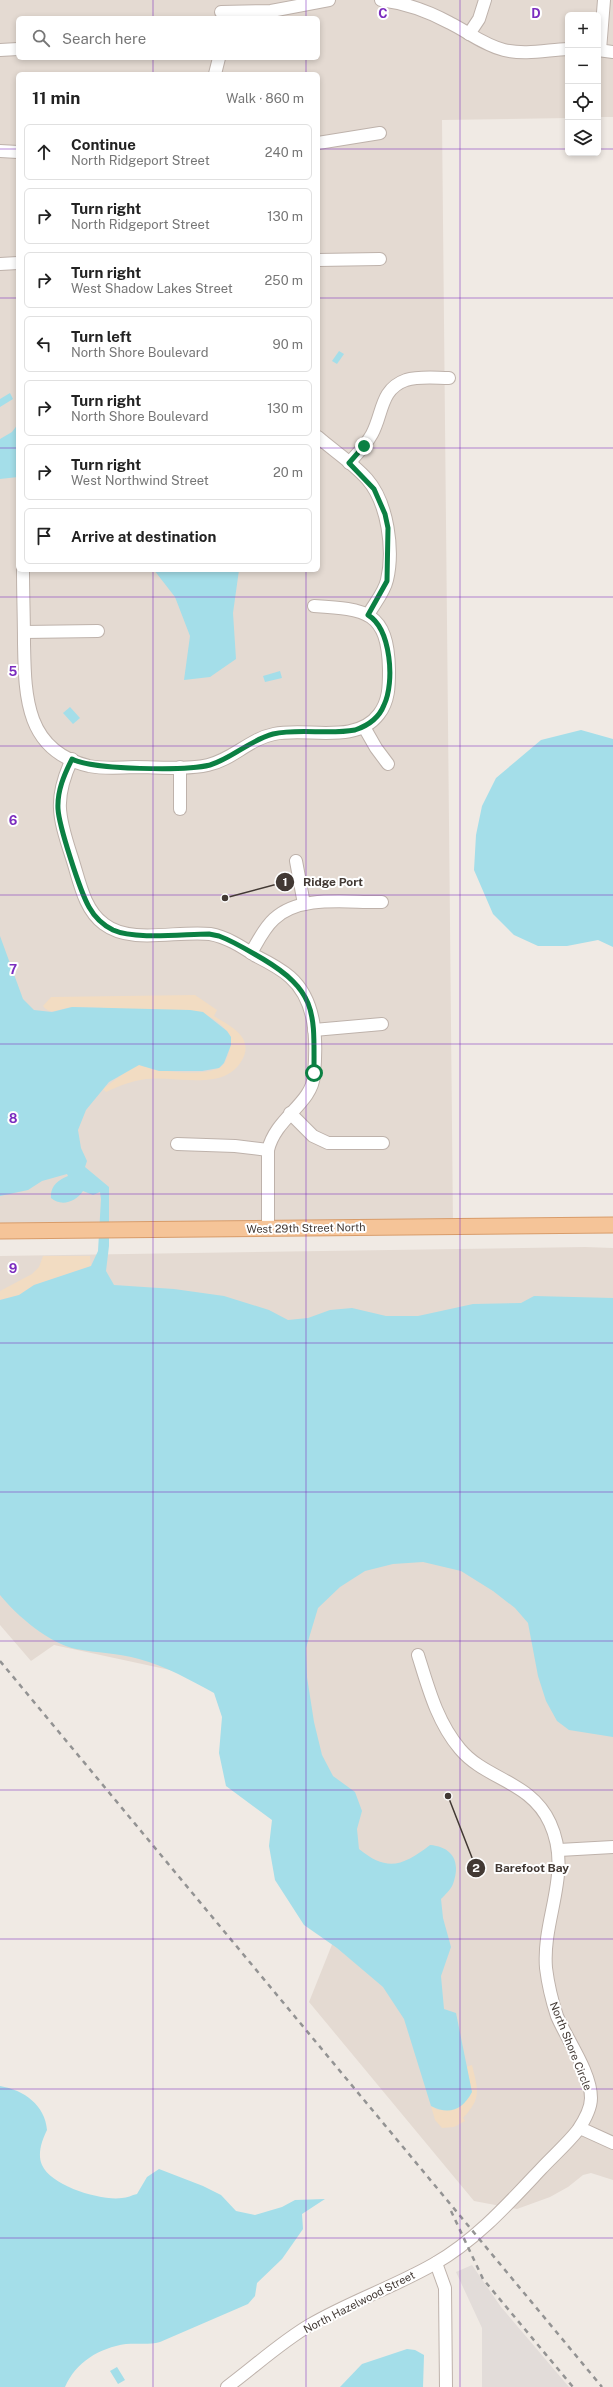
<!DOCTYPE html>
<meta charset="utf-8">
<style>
:root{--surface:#fff;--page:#f2f2f2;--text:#222;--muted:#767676;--line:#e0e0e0}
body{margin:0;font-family:"Public Sans",sans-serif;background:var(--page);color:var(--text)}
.controls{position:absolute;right:12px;top:12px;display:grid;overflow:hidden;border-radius:6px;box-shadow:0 2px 6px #0003}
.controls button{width:36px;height:36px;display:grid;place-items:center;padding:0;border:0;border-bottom:1px solid var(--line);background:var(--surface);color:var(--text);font:20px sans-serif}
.stop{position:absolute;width:12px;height:12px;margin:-9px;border:3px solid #0b8043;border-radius:50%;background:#fff}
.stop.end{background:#0b8043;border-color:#fff;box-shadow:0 1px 4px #0008}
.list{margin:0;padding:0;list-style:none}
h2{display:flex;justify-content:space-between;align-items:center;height:52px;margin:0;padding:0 16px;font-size:17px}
h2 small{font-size:13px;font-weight:400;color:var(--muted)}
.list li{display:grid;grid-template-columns:26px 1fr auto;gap:12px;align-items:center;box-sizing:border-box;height:56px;margin:0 8px 8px;padding:0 8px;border:1px solid var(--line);border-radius:6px}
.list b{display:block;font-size:15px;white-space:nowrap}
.list p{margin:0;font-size:13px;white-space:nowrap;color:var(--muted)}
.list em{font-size:13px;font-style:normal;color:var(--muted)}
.icon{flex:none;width:22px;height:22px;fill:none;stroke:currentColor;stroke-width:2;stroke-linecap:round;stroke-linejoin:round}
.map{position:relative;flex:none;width:613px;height:2387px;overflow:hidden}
.search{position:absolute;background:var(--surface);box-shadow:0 2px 6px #0003;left:16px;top:16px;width:304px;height:44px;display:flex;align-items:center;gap:10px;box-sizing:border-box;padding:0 14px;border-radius:6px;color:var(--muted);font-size:15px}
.panel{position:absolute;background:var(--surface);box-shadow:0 2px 6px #0003;left:16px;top:72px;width:304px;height:500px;border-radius:6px}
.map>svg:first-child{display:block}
.residential{fill:#e4dad2;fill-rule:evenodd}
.industrial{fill:#e2dcd9}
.sand{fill:#f2dcc2}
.water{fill:#a4dee9}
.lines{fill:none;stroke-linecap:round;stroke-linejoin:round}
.minor-casing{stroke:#beb2ab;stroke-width:14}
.major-casing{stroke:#d89c6a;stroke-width:17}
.minor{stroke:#fff;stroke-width:12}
.major{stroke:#f5c498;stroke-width:15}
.rail{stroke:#939393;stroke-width:2.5;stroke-dasharray:5 5;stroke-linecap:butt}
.route{stroke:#0b8043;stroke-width:5}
.grid{fill:none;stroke:#7b2cbf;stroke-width:1;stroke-opacity:0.55}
.labels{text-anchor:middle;stroke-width:4;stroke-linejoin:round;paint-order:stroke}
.street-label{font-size:11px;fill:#423934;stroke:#fff}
.grid-label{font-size:13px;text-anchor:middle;font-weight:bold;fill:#7b2cbf;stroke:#fff;stroke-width:4;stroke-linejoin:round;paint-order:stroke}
.leader{fill:none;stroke:#423934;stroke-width:1.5}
.callout-dot{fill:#423934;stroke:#fff;stroke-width:1.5}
.mark-label{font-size:12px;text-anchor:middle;font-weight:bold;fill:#fff}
.callout-label{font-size:12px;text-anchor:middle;font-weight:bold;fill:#423934;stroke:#fff;stroke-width:4;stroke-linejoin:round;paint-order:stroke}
</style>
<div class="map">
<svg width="613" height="2387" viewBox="0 0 613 2387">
<rect width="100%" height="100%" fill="#f0eae4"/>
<!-- residential -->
<g class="residential">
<path d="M0 0H613V117H598V15H568V118L442 120 453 1226 0 1230ZM18 18H318V58H18ZM18 74H318V570H18Z"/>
<path d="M585 1247 613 1248V2180L591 2173 583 2175 568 2187 550 2197 517 2209 474 2201 309 2002 345 1912 221 1681 54 1645 31 1661 0 1625V1256Z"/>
</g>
<!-- industrial -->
<path class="industrial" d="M472 2265 501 2307 569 2387H482V2328L456 2272Z"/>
<!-- sand -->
<g class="sand">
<path d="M195 995 217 1010 214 1016C228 1025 252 1035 244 1056 228 1094 177 1075 146 1079 131 1081 119 1086 106 1092L103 1089 132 1067 139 1065C157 1071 201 1077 219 1068 228 1064 231 1046 231 1037 222 1022 207 1013 190 1010 153 1014 111 1006 74 1007 62 1007 51 1017 43 1006L51 997Z"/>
<path d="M43 1256H90L91 1266 34 1285 19 1295 0 1300V1291L32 1274 39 1267Z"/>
<path d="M472 2065C478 2090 482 2098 463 2118L465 2121 454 2127 442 2128 435 2120 431 2106 438 2110 472 2092 466 2067Z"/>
</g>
<!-- water -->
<g class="water">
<path d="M339 351 344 354 337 364 332 361Z"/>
<path d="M10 393 13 399 0 407V399Z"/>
<path d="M18 424V477L0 479V439L12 432Z"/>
<path d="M154 570H239L233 613 236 659 210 677 184 680 190 636 175 597Z"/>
<path d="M280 671 282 678 265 682 263 676Z"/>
<path d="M70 707 80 718 73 724 63 713Z"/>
<path d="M581 730 613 739V947L598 940 567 946H538L514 935 493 914 474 870 476 835 482 806 496 778 541 740Z"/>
<path d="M0 936 23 999 34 1010 52 1012 72 1007 190 1010 203 1012 227 1031 231 1037V1045L224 1063 219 1068 202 1071H159L139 1065 109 1082 86 1110 78 1130 81 1148 87 1161 85 1167 109 1187V1246L106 1271 114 1285 174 1289 224 1296 269 1310 288 1320 308 1318 330 1310 352 1308 386 1316H418L473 1304 521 1303 534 1296 613 1298V1737L569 1730 557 1721 546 1701 538 1676 528 1623 515 1608 493 1591 461 1571 423 1562 393 1564 365 1571 340 1587 318 1608 306 1648 307 1677 314 1722 322 1755 333 1776 355 1792 362 1811 357 1829 359 1849C387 1872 403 1866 430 1845 453 1847 461 1862 453 1884 451 1889 445 1895 441 1899L443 1918 451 1947 441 1976 444 2009 456 2013 472 2092C463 2109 450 2116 431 2106L404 2019 383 1987 337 1948 304 1925 275 1880 269 1846 272 1820 226 1786 219 1753 222 1717 214 1693C190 1680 166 1666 139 1659 118 1653 97 1653 76 1649 50 1644 16 1615 0 1595V1300L19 1295 34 1285 91 1266 98 1251 101 1199 100 1192 93 1195 83 1191C76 1202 61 1207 51 1198 50 1186 58 1180 68 1176L67 1174 42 1181 28 1190 0 1196Z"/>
<path d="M0 2086C24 2090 45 2105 47 2130 42 2140 37 2154 42 2165 51 2186 101 2201 122 2198 127 2198 132 2195 137 2194L147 2177 159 2169 203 2186 221 2195 236 2211 255 2215 282 2207 295 2200 325 2199 302 2214 303 2229 282 2259 257 2283 255 2296 248 2304 160 2342C149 2345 138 2343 126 2344 99 2348 76 2362 65 2387H0Z"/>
<path d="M407 2349 415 2350 424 2355 423 2387H340L362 2364Z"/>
<path d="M117 2367 125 2380 118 2384 110 2371Z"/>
</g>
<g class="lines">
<!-- minor casing -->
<g class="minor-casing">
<g id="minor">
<path d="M381 0C405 3 428 11 450 23 468 32 484 45 504 50 526 55 546 50 568 49"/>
<path d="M221 12 271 11 329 0"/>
<path d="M469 34 479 19 485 0"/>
<path d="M0 50 18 49"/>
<path d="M598 50 613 52"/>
<path d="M600 50 604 0"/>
<path d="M215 74 219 58"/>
<path d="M318 143 380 133"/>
<path d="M0 151 18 152"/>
<path d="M318 260 380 259"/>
<path d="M0 264 18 263"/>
<path d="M318 437C334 451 353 463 367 479 388 503 394 550 387 580 384 593 374 604 368 615"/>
<path d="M349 463C357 454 366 445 372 434 383 414 380 389 406 380 419 376 436 378 449 378"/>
<path d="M23 570C23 594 24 619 24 643 25 696 25 751 89 766 104 769 120 768 135 767 158 767 185 770 208 765 232 760 249 739 274 734 307 727 356 745 379 714 389 701 389 686 389 670 388 611 366 609 314 606"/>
<path d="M24 632 98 631"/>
<path d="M364 727 376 748 388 764"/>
<path d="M72 759C54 798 58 815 71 855 79 878 83 909 104 924 131 945 178 930 210 934 227 937 242 947 256 956 268 962 280 968 290 977 317 1001 317 1041 314 1075 312 1104 276 1117 268 1150V1228"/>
<path d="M180 767V809"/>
<path d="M296 861 304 904"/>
<path d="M251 953C258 941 264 928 274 919 301 894 348 903 382 902"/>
<path d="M314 1030 382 1024"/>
<path d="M290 1113 313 1136 328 1143H383"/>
<path d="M177 1144 235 1146 268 1150"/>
<path d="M559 1850 613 1847"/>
<path d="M580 2128 613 2143"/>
<path d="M436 2263 445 2288 446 2387"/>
<path d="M227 2387C254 2367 281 2342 310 2325 349 2302 394 2287 434 2264 475 2241 509 2203 541 2169 553 2156 567 2144 578 2130 584 2121 591 2109 591 2098 591 2072 567 2040 557 2016 552 2001 548 1984 546 1968 542 1917 573 1873 550 1823 531 1781 486 1780 460 1749 437 1722 428 1687 418 1655"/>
</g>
</g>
<!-- major casing -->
<g class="major-casing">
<path id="major" d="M0 1231 613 1225"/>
</g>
<!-- minor -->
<use href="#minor" class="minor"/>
<!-- major -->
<use href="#major" class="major"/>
<!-- rail -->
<g class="rail">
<path d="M0 1661 602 2387"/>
<path d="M451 2211 483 2279 573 2387"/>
</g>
</g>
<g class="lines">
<!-- route -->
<path class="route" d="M314 1073C314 1014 318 992 263 959 249 951 235 942 219 936L209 934C184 934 135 940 113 930 103 925 94 916 89 907 80 891 59 826 58 809 57 791 64 775 72 759 93 770 186 771 210 765 233 758 250 740 273 734 299 728 328 735 355 730 367 726 379 718 384 705 395 682 391 629 368 615L387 581 388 528 385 514 374 489 349 463 364 446"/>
</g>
<!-- grid -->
<path class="grid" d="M153 0V18M306 0V18M460 0V2387M153 58V74M306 58V74M0 149H18M318 149H568M598 149H613M0 298H18M318 298H613M0 448H18M318 448H613M153 570V2387M306 570V2387M0 597H613M0 746H613M0 895H613M0 1044H613M0 1194H613M0 1343H613M0 1492H613M0 1641H613M0 1790H613M0 1939H613M0 2089H613M0 2238H613"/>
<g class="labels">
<!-- street labels -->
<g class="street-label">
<text transform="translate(306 1228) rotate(-1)" y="4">West 29th Street North</text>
<text transform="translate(571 2046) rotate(68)" y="4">North Shore Circle</text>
<text transform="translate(359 2302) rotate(-27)" y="4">North Hazelwood Street</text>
</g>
</g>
<g class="grid-label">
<text x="383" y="18">C</text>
<text x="536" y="18">D</text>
<text x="13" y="676">5</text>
<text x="13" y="825">6</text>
<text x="13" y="974">7</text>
<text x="13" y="1123">8</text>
<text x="13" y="1273">9</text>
</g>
<!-- callouts -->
<path class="leader" d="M225 898L285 882M448 1796L476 1868"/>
<g class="callout-dot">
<circle cx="225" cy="898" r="4"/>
<circle cx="448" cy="1796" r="4"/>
<circle cx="285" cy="882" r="10"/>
<circle cx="476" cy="1868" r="10"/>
</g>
<g class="mark-label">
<text x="285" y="886">1</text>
<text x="476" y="1872">2</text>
</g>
<g class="callout-label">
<text x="333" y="886">Ridge Port</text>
<text x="532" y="1872">Barefoot Bay</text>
</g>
</svg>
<div class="controls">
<button>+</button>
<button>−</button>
<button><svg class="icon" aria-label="locate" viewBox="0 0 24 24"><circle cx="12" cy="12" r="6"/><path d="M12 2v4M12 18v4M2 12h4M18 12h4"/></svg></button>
<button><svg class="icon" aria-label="layers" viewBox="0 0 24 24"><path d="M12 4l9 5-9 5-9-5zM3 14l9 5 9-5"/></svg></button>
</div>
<div class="stop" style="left:314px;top:1073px"></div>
<div class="stop end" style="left:364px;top:446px"></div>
<div class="search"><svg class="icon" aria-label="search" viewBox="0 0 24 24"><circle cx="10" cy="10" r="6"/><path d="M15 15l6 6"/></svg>Search here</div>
<section class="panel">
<h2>11 min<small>Walk · 860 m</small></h2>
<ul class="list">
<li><svg class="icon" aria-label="ahead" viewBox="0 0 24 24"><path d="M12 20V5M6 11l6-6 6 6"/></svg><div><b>Continue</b><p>North Ridgeport Street</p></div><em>240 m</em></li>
<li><svg class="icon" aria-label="right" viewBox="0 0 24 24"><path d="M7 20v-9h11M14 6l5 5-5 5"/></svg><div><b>Turn right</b><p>North Ridgeport Street</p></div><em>130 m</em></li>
<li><svg class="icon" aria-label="right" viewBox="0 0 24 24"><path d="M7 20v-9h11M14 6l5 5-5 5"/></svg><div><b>Turn right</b><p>West Shadow Lakes Street</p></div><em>250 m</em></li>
<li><svg class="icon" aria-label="left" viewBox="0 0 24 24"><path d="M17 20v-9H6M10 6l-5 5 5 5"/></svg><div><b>Turn left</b><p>North Shore Boulevard</p></div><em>90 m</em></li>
<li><svg class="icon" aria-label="right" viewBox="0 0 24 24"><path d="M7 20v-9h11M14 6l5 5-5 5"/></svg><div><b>Turn right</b><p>North Shore Boulevard</p></div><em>130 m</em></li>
<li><svg class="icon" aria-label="right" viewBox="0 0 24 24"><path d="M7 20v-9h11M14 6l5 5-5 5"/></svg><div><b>Turn right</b><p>West Northwind Street</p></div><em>20 m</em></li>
<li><svg class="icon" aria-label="arrive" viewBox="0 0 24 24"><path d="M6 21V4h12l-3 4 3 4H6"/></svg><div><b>Arrive at destination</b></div></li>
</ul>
</section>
</div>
